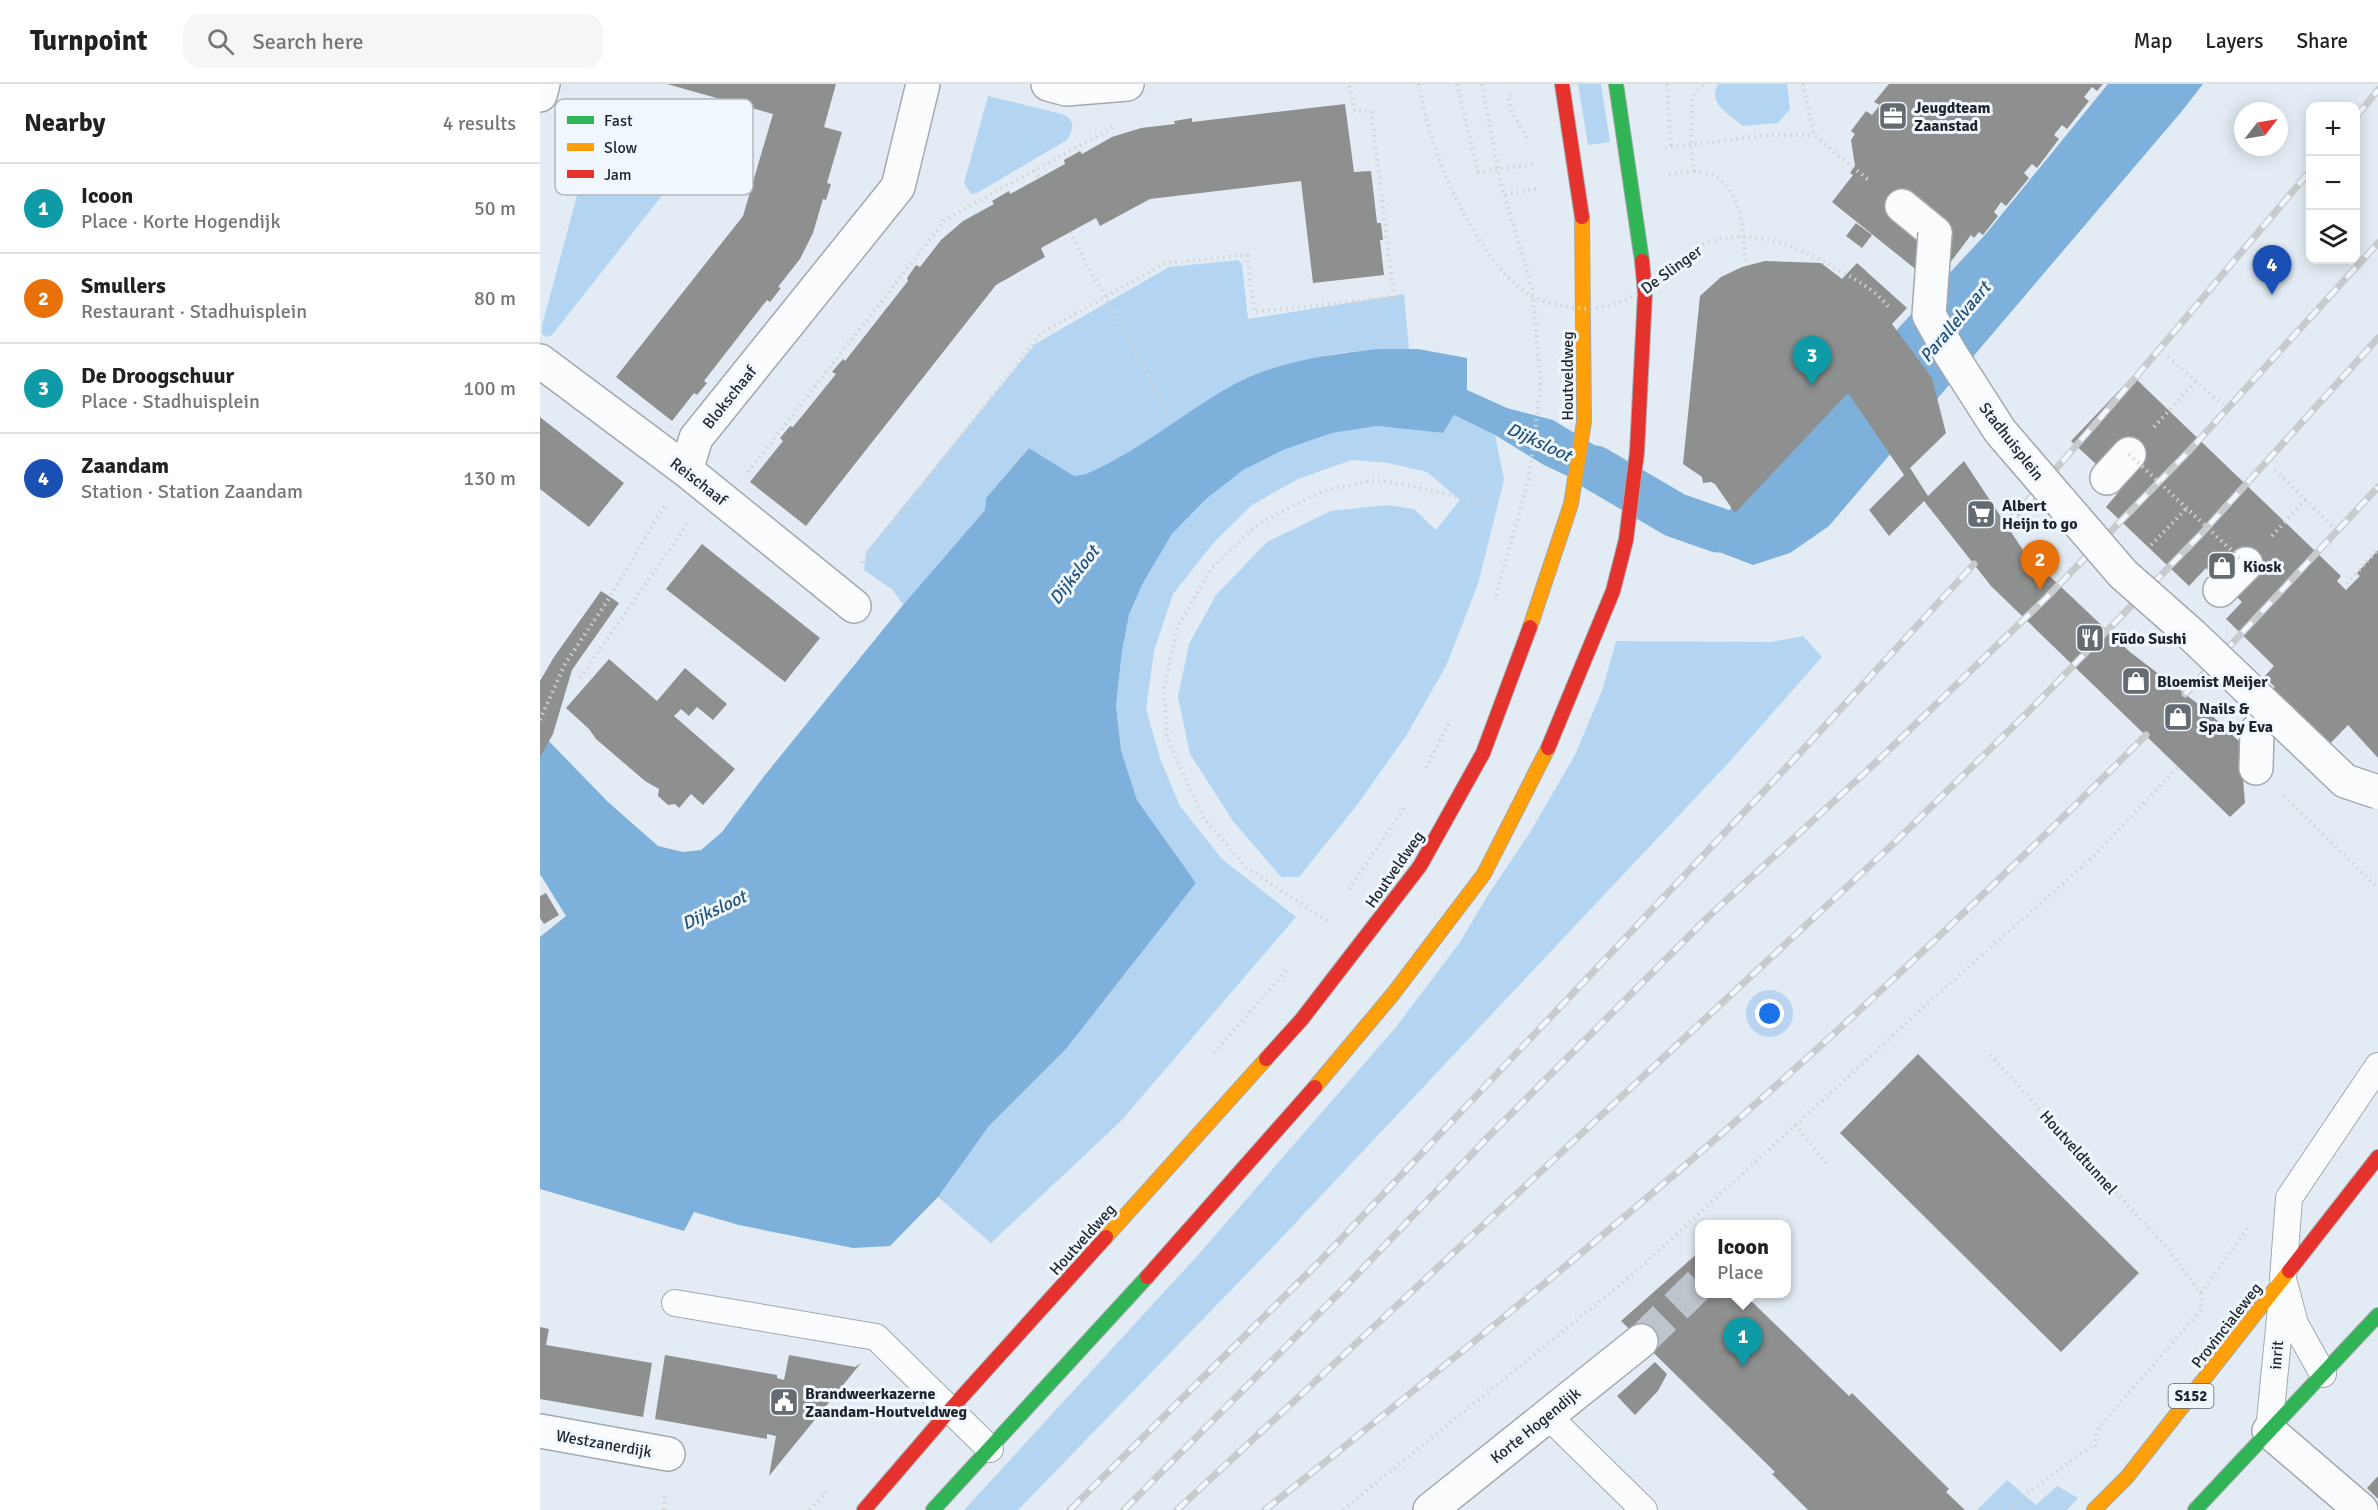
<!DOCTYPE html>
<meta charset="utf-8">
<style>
:root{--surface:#fff;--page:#f6f6f6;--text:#222;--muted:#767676;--line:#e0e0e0;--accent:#646b71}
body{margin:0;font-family:Signika,sans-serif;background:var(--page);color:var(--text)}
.controls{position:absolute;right:18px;top:18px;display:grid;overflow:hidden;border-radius:12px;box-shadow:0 3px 15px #0003}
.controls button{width:54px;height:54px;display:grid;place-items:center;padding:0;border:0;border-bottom:2px solid var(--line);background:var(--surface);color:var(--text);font:30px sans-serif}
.compass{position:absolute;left:1694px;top:18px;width:54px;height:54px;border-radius:50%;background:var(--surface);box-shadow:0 3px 15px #0003;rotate:59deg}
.you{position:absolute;left:1230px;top:930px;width:21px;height:21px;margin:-15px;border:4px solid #fff;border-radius:50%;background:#1a73e8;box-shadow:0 0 0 9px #1a73e833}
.badge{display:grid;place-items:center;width:39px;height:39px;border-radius:50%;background:var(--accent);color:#fff;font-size:20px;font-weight:700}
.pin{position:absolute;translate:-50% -50px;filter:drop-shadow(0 2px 3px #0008)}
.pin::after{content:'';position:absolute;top:32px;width:21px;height:18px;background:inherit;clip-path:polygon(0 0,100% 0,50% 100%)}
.popup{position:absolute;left:1155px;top:1136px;width:96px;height:78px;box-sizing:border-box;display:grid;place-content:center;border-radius:12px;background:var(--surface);filter:drop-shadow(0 2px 4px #0005);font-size:20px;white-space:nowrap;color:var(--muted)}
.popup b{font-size:22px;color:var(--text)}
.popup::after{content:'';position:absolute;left:50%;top:100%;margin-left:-12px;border:12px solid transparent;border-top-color:var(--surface)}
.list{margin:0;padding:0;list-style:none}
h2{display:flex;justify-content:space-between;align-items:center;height:78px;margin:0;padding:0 24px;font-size:26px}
h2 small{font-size:20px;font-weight:400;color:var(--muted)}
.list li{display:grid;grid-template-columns:39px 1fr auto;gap:18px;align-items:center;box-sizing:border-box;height:90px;padding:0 24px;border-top:2px solid var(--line)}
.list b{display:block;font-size:22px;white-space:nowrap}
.list p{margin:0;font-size:20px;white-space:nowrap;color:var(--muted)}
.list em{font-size:20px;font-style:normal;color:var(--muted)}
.icon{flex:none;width:33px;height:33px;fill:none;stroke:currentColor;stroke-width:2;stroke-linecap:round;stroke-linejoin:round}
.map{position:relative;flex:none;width:1838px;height:1426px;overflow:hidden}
header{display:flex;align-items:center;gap:36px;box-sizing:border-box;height:84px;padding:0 30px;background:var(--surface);border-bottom:2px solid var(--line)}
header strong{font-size:28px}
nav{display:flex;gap:33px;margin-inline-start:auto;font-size:21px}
.search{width:420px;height:54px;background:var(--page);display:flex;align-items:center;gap:15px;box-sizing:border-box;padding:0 21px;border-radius:18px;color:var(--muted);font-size:22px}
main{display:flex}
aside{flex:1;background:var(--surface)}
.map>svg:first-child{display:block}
.green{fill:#b4d5f2}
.water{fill:#7eb0dc}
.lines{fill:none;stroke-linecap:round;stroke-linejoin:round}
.canal{stroke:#7eb0dc;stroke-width:45}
.building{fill:#8e9090}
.street-tunnel{stroke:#bcc4cc;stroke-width:33;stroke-dasharray:33 16;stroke-linecap:butt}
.lane-casing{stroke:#a2a9af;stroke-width:28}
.street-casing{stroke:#a2a9af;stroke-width:36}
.fast-casing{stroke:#a2a9af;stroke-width:16}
.slow-casing{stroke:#a2a9af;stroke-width:16}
.jam-casing{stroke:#a2a9af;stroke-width:16}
.path{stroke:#d2d4d6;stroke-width:4;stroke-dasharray:1.5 4.5;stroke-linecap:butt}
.lane{stroke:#fbfcfd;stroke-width:26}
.street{stroke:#fbfcfd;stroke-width:33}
.fast{stroke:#30b455;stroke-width:14}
.slow{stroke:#ff9f0a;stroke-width:14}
.jam{stroke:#e5322d;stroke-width:14}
.rail-casing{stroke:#c8cbcd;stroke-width:7}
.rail{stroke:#f1f7fe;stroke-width:4.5;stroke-dasharray:14;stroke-linecap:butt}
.street-bridge-casing{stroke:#a2a9af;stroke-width:36;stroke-linecap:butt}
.path-bridge{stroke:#d2d4d6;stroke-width:4;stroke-dasharray:1.5 4.5;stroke-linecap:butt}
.street-bridge{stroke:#fbfcfd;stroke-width:33}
.labels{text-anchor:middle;stroke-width:6;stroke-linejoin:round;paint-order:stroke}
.shield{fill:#f1f7fe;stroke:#5e646a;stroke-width:1.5}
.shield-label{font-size:15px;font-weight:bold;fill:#1f252a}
.poi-label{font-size:16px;font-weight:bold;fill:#1f252a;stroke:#f1f7fe;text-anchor:start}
.street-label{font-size:16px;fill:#1f252a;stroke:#f1f7fe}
.water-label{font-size:18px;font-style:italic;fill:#22537c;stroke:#f1f7fe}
.key{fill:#f1f7fe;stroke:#b2b8be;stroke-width:1.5}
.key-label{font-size:16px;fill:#1f252a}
</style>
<header>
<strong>Turnpoint</strong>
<div class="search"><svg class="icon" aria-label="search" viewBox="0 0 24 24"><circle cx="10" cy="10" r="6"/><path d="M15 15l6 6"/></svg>Search here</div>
<nav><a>Map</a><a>Layers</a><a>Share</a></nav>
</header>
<main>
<aside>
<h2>Nearby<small>4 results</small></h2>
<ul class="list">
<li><span class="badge" style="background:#0f9aa8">1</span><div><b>Icoon</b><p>Place · Korte Hogendijk</p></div><em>50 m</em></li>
<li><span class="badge" style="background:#e8710a">2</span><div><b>Smullers</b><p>Restaurant · Stadhuisplein</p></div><em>80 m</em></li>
<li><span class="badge" style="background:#0f9aa8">3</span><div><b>De Droogschuur</b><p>Place · Stadhuisplein</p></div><em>100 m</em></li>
<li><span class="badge" style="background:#1a4fb4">4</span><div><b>Zaandam</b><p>Station · Station Zaandam</p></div><em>130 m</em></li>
</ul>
</aside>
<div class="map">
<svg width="1838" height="1426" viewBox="0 0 1838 1426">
<rect width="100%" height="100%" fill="#e3ecf4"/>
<!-- green -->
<g class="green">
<path d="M1038 0H1061L1070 58 1048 61Z"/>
<path d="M1178 0H1247L1250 25 1238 39 1203 42C1189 30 1167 20 1178 0Z"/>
<path d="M448 12 522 30C536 36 534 45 527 56L437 109 431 110 424 99Z"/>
<path d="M54 48 124 73C133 80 136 83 135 95L12 251 6 253 2 250V242Z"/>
<path d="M698 176 702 181 708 235 864 210 869 265C814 264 763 272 712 294 703 298 692 301 683 307 637 335 596 369 546 390L534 392 489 364 446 414 445 426 363 521 353 506 324 486 326 468 495 260 629 183Z"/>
<path d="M914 331 955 351 964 396 938 500 906 582 866 652 817 721 759 793H741L693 737 650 670 638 613 649 560 676 511 727 458 791 427 847 421 874 425 896 446 920 416 887 388 848 379 812 376 758 395 712 421 675 457 633 510 614 567 606 625 621 677 640 722 682 775 756 833 580 1038 451 1159 398 1113 449 1042 526 965 656 799 597 716 581 666 576 622 582 567 589 531 603 499 632 450 666 415 703 385 743 366 792 349 837 342 903 349Z"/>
<path d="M1263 552 1282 573 1192 675 728 1168 478 1426H424L658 1171 856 943 920 858 948 811 989 750 1035 671 1063 604 1076 557 1231 558Z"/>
<path d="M1467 1396 1496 1421 1517 1402 1538 1414 1527 1426H1437Z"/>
</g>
<!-- water -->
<g class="water">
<path d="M1568 0H1663L1642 27 1289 442 1250 469 1213 481 1153 458 1154 453 1117 433 1130 410 1167 428 1179 437 1444 152Z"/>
<path d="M838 265H878L927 274V306L967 324 1013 336 1102 390 1093 423 1004 381 955 351 914 331 903 349 837 342 792 349 743 366 703 386 666 415 632 450 603 499 589 531 582 567 576 622 581 666 597 716 656 799 526 965 449 1042 398 1113 350 1162 313 1164 199 1141 154 1128 144 1147 0 1105V853L26 832 0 790V648L68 718 118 762 143 768 161 766 182 748 225 691 363 521 445 426 446 414 489 364 534 392 546 390C597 368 637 334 684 306 731 278 785 271 838 265Z"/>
</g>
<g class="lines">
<!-- canal -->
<path class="canal" d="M1055 384 1135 431 1178 446"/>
</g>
<!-- building -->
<g class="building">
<path d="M127 0H296L284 43 302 48 287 99 291 100 286 116 283 115 273 149 260 175 238 203 241 204 230 218 227 216 164 297 167 299 157 311 154 309 132 337 76 293 203 132 233 30Z"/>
<path d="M1349 0H1563L1557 7 1552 3 1544 13 1549 17 1527 45 1522 41 1514 51 1519 55 1497 84 1492 80 1484 89 1489 94 1466 122 1461 118 1454 128 1458 132 1443 151 1439 148 1434 154 1431 151 1394 200 1292 118 1313 91 1310 89 1315 82 1311 56 1315 50 1311 47 1326 27 1332 31 1340 21 1334 18Z"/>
<path d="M805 20 814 88 831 87 837 139H841L843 156H840L844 191 773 199 761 97 610 115 560 142 556 134 501 164 505 173 456 201 266 442 210 398 243 357 240 354 250 342 253 343 296 290 292 288 303 275 305 277 368 197 367 194 376 181 380 183 401 156 423 137 454 120 452 117 469 107 470 110 525 80 524 76 540 67 542 70 572 53 601 44 635 40 634 37 652 34V38Z"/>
<path d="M1316 139 1332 151 1322 164 1306 152Z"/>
<path d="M1225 177 1281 179 1302 195 1317 179 1367 224 1352 240 1392 294 1406 349 1370 384 1388 412 1424 377 1485 469 1590 568 1666 626 1700 658 1705 719 1690 733 1451 502 1384 417 1349 452 1329 426 1364 391 1308 309 1195 429 1175 400 1171 398 1163 399 1162 393 1143 380 1160 212 1181 193 1202 183Z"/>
<path d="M1593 292 1801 492 1797 497 1806 506 1820 492 1817 489 1838 466V674L1808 641 1785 665 1732 605 1735 603 1724 593 1734 582 1686 535 1702 518 1666 484 1649 502 1566 423 1582 404 1531 357Z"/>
<path d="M0 333 84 399 49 443 0 405Z"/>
<path d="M162 460 280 554 245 598 126 505Z"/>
<path d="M61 507 79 519 32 586 13 650 0 673V597L14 573Z"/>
<path d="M69 575 117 617 145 584 187 620 173 636 157 623 149 632 141 625 134 632 195 685 163 721 151 710 139 724 135 720 128 721 118 712 119 705 105 697 56 655 49 645 26 624Z"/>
<path d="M6 809 19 831 4 840 0 834V812Z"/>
<path d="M1378 970 1599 1189 1521 1268 1300 1049Z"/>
<path d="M1160 1167V1210H1204L1309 1312 1312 1309 1409 1405 1406 1408 1425 1426H1268L1232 1390 1235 1388 1081 1237Z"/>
<path d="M0 1243 9 1245 6 1261 112 1279 103 1333 0 1315Z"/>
<path d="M125 1271 237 1291V1294L244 1296 249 1271 315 1283 321 1279 229 1392 236 1352 227 1350V1355L115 1335Z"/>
<path d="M1115 1278 1127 1290 1118 1307 1095 1331 1077 1312Z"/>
<path d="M1838 1392V1415L1827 1404Z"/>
</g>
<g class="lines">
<!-- street-tunnel -->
<path class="street-tunnel" d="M1101 1257 1160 1199"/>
<!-- lane casing -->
<g class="lane-casing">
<g id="lane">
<path d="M135 1219 336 1253 450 1365"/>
<path d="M1783 1290 1755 1240 1743 1195 1749 1114 1838 982"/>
<path d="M1008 1332 1104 1426"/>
<path d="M1729 1347 1742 1213"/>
</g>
</g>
<!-- street casing -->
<g class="street-casing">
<g id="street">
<path d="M508 0 526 5 587 0"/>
<path d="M0 11 3 0"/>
<path d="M1362 122 1395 149"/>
<path d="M0 277 146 386 314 522"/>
<path d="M146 386 156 354 358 103 383 0"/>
<path d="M1567 394 1589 370"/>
<path d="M1680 506 1706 480"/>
<path d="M1716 684 1717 647 1733 629"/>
<path d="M0 1347 128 1370"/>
<path d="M1729 1347 1821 1426"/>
<path d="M890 1426 1101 1257"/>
</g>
</g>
<!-- fast casing -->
<g class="fast-casing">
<g id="fast">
<path d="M1076 0 1102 177"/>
<path d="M393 1426 607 1193"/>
<path d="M1655 1426 1838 1231"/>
</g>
</g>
<!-- slow casing -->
<g class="slow-casing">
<g id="slow">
<path d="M990 543 1031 420 1044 338 1042 133"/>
<path d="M775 1003 853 910 944 790 1008 664"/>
<path d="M566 1153 726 975"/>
<path d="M1554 1426 1587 1393 1749 1187"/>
</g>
</g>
<!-- jam casing -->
<g class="jam-casing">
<g id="jam">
<path d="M1022 0 1042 133"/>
<path d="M1008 664 1073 507 1086 456 1097 368 1105 209 1102 177"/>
<path d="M726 975 762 935 880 782 943 669 990 543"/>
<path d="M1749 1187 1838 1073"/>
<path d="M607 1193 775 1003"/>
<path d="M324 1426 410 1326 566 1153"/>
</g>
</g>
<!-- path -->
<g class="path">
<path d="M917 0 938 88 996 80"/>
<path d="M942 0 960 96 992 204 1001 300 989 394 955 515"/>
<path d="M1127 0 1131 64"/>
<path d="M1263 0 1274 51 1331 98"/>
<path d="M971 11 968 12 971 26 989 58"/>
<path d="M1125 64 1229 51H1274"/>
<path d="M494 86 499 94"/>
<path d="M1154 87C1161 89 1171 89 1177 93 1205 113 1202 152 1206 182"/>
<path d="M1129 90 1154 87 1151 60 1152 14 1163 0"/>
<path d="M965 111 1000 104"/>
<path d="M530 148 629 331"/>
<path d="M1628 273 1683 321"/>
<path d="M1614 343 1656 297"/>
<path d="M1735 386 1792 442"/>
<path d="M208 388 406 135 575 42"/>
<path d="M1732 452 1766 415"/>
<path d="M1611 461 1646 425"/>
<path d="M322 479 501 249 626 179 707 171 714 228 854 213 831 27H815L809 0"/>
<path d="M1807 500 1838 465"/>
<path d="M40 594 148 439"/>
<path d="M0 636 25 580 70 513 126 419"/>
<path d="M886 684 910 637"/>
<path d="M1744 712 1838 804"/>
<path d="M809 805 864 724"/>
<path d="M787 837 706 783 663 733 627 654 624 606 637 544 671 485 718 440 783 407 836 396 872 402 948 420"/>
<path d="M674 969 746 887"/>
<path d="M1450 971 1628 1165 1661 1209 1662 1225 1559 1343 1554 1360 1558 1366"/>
<path d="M1255 1041 1288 1081"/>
<path d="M1661 1209 1710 1141"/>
<path d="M124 1426 125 1409"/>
<path d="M270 1426 289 1404"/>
<path d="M803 1426 1090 1193 1398 910 1551 775 1638 683"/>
<path d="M1470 1426 1485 1411 1554 1360"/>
</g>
<!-- lane -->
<use href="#lane" class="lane"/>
<!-- street -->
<use href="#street" class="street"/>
<!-- fast -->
<use href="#fast" class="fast"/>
<!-- slow -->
<use href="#slow" class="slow"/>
<!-- jam -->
<use href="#jam" class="jam"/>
<!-- rail casing -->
<g class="rail-casing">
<g id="rail">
<path d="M1816 33 1838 6"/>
<path d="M1467 441 1595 294 1770 87"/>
<path d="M1645 610 1838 403"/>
<path d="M530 1426 781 1176 1259 670 1434 480"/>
<path d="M584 1426 806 1202 949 1052 1168 833 1329 685 1506 514 1649 367 1838 159"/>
<path d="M637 1426 1353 760 1490 626 1662 449 1838 254"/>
<path d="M725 1426C868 1312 1010 1197 1149 1078 1307 942 1458 799 1606 651"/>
</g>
</g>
<!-- rail -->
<use href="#rail" class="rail"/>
<!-- street-bridge casing -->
<g class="street-bridge-casing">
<path id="street-bridge" d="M1395 149 1389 231 1410 269 1460 347 1583 490 1651 550 1805 697 1838 708"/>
</g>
<!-- path-bridge -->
<g class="path-bridge">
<path d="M879 0C888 55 906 100 935 148 948 170 963 192 984 207 996 216 1016 221 1031 223 1042 225 1051 226 1062 223 1079 219 1094 213 1108 203 1126 190 1140 170 1161 161 1208 141 1255 161 1295 184 1315 195 1336 206 1349 224"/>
<path d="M1589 370 1706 480"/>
</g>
<!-- street-bridge -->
<use href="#street-bridge" class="street-bridge"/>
</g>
<!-- icons -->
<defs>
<g id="office-square" transform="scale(1.5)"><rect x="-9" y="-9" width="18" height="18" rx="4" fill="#646b71" stroke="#f1f7fe"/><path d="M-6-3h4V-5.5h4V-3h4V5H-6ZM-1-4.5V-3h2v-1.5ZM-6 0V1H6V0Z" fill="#fff"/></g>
<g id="supermarket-square" transform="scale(1.5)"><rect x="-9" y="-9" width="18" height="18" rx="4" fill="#646b71" stroke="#f1f7fe"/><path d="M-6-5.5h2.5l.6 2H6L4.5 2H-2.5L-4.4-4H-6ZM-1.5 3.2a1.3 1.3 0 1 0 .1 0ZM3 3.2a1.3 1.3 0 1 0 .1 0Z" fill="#fff"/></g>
<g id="shop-square" transform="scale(1.5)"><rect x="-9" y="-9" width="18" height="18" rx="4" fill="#646b71" stroke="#f1f7fe"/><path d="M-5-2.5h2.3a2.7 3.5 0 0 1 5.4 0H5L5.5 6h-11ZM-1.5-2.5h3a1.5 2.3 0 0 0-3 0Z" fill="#fff"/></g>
<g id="restaurant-square" transform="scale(1.5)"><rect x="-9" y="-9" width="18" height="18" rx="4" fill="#646b71" stroke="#f1f7fe"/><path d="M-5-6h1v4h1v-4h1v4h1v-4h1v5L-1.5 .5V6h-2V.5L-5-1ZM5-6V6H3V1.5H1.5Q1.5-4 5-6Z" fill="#fff"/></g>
<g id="civic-square" transform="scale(1.5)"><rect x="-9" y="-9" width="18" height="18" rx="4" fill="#646b71" stroke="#f1f7fe"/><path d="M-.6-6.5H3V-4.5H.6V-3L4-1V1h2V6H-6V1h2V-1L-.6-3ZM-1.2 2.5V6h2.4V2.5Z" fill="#fff"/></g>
</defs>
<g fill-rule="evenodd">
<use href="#office-square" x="1353" y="32"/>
<use href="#supermarket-square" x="1441" y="430"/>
<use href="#shop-square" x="1682" y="482"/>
<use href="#restaurant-square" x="1550" y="554"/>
<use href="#shop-square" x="1596" y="597"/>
<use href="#shop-square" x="1638" y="633"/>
<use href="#civic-square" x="244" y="1318"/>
</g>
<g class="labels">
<!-- shield labels -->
<rect class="shield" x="1628.5" y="1300" width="45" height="24" rx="4.5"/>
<g class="shield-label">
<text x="1651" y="1317">S152</text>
</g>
<!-- poi labels -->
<g class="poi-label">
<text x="1374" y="29">Jeugdteam<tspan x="1374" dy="18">Zaanstad</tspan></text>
<text x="1462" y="427">Albert<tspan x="1462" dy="18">Heijn to go</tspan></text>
<text x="1703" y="488">Kiosk</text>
<text x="1571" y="560">Fūdo Sushi</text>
<text x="1617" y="603">Bloemist Meijer</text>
<text x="1659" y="630">Nails &amp;<tspan x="1659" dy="18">Spa by Eva</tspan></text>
<text x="265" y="1315">Brandweerkazerne<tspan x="265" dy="18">Zaandam-Houtveldweg</tspan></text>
</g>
<!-- street labels -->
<g class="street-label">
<text transform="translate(1131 185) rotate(-36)" y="6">De Slinger</text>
<text transform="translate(1027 292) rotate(-90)" y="6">Houtveldweg</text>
<text transform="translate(189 313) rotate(-51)" y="6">Blokschaaf</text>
<text transform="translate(1472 357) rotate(52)" y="6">Stadhuisplein</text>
<text transform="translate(159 397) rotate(38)" y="6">Reischaaf</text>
<text transform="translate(854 785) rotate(-55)" y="6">Houtveldweg</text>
<text transform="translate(1539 1068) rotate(48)" y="6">Houtveldtunnel</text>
<text transform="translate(542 1155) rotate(-48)" y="6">Houtveldweg</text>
<text transform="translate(1686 1241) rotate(-52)" y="6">Provincialeweg</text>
<text transform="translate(1736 1271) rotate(-85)" y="6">inrit</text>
<text transform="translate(995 1341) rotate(-39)" y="6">Korte Hogendijk</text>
<text transform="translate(64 1359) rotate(10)" y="6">Westzanerdijk</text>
</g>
<!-- water labels -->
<g class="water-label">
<text transform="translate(1415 238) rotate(-50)" y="6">Parallelvaart</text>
<text transform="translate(999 358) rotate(25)" y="6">Dijksloot</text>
<text transform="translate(534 491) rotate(-52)" y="6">Dijksloot</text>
<text transform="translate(174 826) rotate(-25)" y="6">Dijksloot</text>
</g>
</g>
<!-- legend -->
<rect x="15" y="15" width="198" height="96" rx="9" class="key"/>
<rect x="27" y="32" width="27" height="8" fill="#30b455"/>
<rect x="27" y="59" width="27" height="8" fill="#ff9f0a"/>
<rect x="27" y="86" width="27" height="8" fill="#e5322d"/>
<g class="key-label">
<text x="64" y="42">Fast</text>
<text x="64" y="69">Slow</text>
<text x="64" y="96">Jam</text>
</g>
</svg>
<div class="controls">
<button>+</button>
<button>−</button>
<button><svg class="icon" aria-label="layers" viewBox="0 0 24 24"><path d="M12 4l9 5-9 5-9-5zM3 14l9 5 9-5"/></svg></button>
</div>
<svg class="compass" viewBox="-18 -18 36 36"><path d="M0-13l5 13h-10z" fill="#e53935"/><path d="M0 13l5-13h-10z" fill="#767676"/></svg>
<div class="you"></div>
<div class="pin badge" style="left:1203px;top:1283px;background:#0f9aa8">1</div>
<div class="popup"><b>Icoon</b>Place</div>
<div class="pin badge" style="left:1500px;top:506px;background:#e8710a">2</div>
<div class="pin badge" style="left:1272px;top:302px;background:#0f9aa8">3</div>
<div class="pin badge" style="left:1732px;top:211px;background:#1a4fb4">4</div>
</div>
</main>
